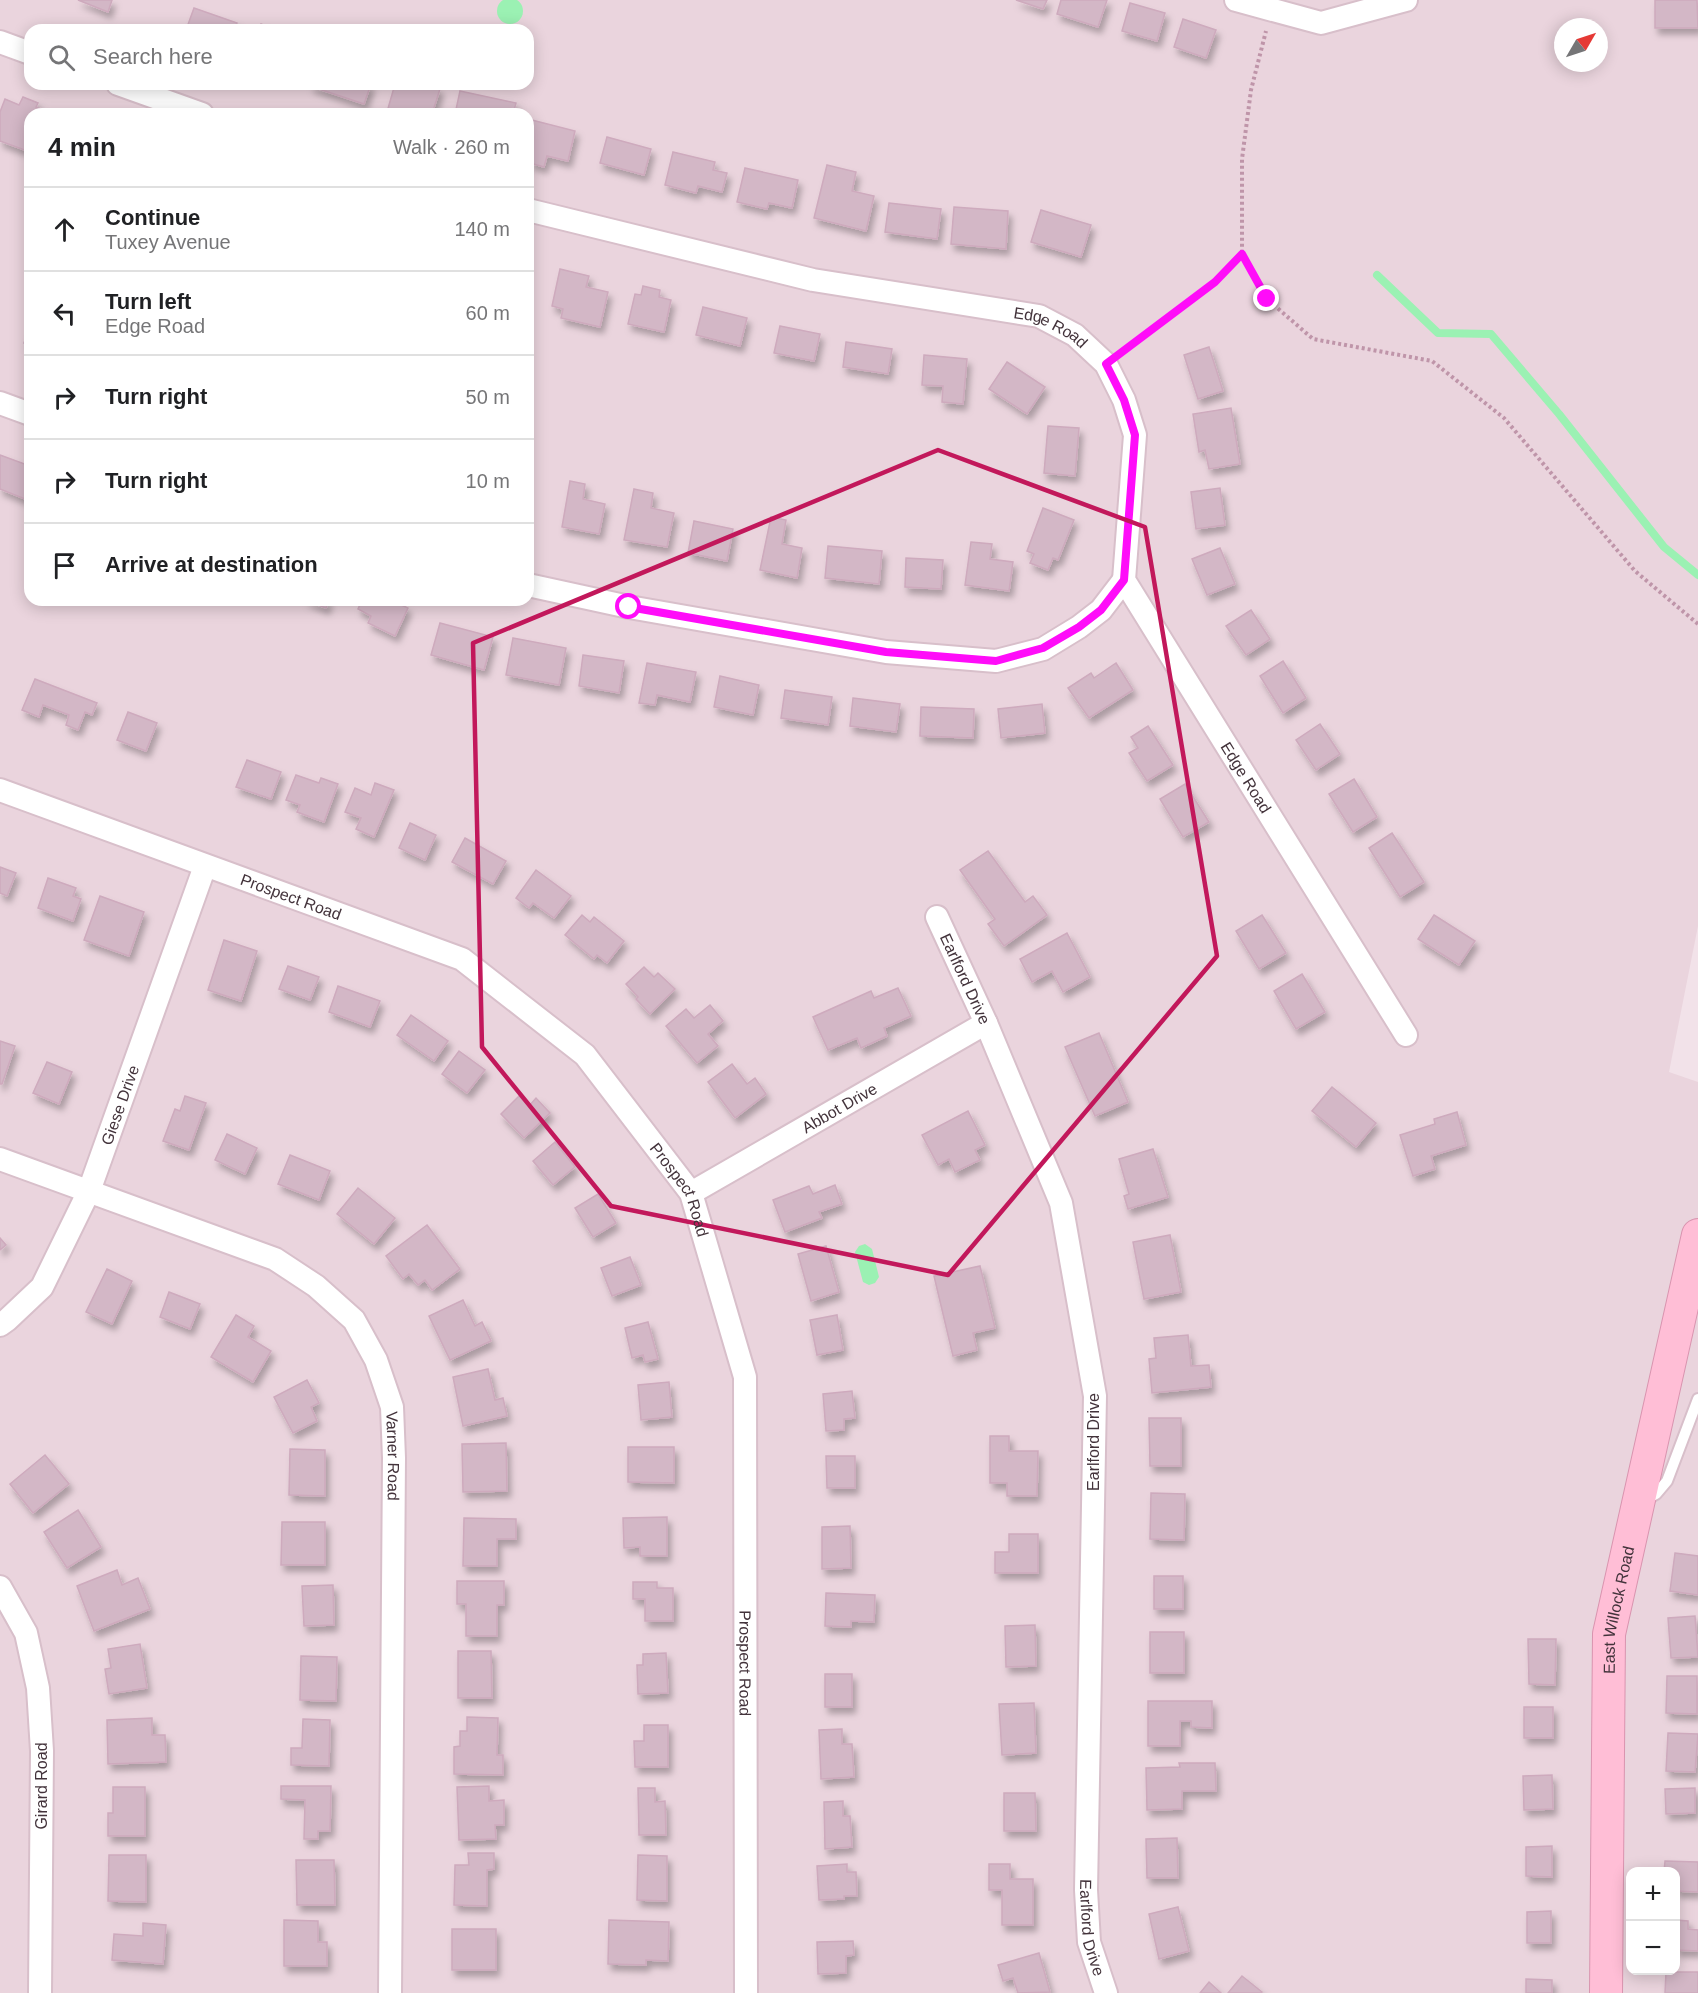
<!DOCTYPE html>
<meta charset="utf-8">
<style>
:root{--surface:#fff;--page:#f6f6f6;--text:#202124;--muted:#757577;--line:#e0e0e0}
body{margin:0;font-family:Helvetica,sans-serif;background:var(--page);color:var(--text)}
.controls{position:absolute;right:18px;bottom:18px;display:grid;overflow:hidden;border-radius:12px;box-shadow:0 3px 15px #0003}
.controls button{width:54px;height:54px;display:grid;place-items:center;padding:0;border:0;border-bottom:2px solid var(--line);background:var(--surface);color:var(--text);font:30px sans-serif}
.compass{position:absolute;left:1554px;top:18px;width:54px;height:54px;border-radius:50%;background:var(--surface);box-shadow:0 3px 15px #0003;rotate:51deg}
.stop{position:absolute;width:18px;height:18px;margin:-14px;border:4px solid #ff0cf9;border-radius:50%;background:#fff}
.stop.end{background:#ff0cf9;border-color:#fff;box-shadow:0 2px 6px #0008}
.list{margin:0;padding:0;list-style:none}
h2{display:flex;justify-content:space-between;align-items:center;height:78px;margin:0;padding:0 24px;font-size:26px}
h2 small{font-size:20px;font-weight:400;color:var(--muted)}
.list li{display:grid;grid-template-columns:39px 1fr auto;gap:18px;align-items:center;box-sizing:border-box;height:84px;padding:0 24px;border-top:2px solid var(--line)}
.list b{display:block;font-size:22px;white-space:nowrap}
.list p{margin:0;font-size:20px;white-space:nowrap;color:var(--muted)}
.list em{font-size:20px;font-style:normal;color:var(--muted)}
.icon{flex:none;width:33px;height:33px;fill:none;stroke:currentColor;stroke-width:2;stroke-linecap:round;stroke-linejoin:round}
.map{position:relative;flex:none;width:1698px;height:1993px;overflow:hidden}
.search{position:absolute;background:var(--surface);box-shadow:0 3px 15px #0003;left:24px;top:24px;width:510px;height:66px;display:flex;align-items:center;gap:15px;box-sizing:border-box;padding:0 21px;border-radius:18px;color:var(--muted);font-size:22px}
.panel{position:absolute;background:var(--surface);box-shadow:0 3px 15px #0003;left:24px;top:108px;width:510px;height:498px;border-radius:18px}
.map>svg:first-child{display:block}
.residential{fill:#ead4dd;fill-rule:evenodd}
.water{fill:#9bf1b3}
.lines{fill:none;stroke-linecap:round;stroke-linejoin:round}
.stream{stroke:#9bf1b3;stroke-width:8}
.building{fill:#d3b7c6;stroke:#ceaabd;stroke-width:1.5;filter:url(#shadow)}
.lane-casing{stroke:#d8bfca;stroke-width:14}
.street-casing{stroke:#d8bfca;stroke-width:26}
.secondary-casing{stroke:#d994af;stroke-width:34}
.path{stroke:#bf95a9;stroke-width:4;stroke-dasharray:3 3;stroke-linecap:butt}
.lane{stroke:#fff;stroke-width:10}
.street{stroke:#fff;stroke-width:22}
.secondary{stroke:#ffbed6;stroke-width:32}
.route{stroke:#ff0cf9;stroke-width:8}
.marked{fill:none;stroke:#c2185b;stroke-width:4.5;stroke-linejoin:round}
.labels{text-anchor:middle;stroke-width:5;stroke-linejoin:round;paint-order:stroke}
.street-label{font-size:16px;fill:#43333b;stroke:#fff}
</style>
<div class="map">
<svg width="1698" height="1993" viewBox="0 0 1698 1993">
<defs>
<filter id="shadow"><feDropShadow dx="3.5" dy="6" stdDeviation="3" flood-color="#0004"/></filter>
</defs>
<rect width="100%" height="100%" fill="#f2e2e9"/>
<!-- residential -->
<path class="residential" d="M0 0H1698V926L1669 1072 1698 1082V1993H0ZM1563 27H1599V63H1563ZM30 30H528V84H30ZM30 114H528V600H30ZM1630 1872H1676V1970H1630Z"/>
<!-- water -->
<g class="water">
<circle cx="510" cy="11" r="13"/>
<path d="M865 1244 872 1249 879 1277 875 1283 869 1285 863 1282 855 1252 859 1246Z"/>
</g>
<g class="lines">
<!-- stream -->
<path class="stream" d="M1377 275 1438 333 1491 334 1559 414 1664 547 1698 575"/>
</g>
<!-- building -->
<g class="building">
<path d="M78 0H112L108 12Z"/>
<path d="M1016 0H1047L1043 9Z"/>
<path d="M1061 0H1107L1098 27 1057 14Z"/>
<path d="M1655 0H1697L1698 28H1655Z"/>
<path d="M1130 3 1165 13 1157 41 1122 31Z"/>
<path d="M194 8 237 23 235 30H186Z"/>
<path d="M1183 19 1216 30 1206 58 1174 47Z"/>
<path d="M261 24 275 30H258Z"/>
<path d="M311 84H371L364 104 310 86Z"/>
<path d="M395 84H424L440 89 432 114 412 112V114H394L387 112Z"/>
<path d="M460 91 516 103 513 114H455Z"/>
<path d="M23 97 38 103 36 107 54 114H30V152L0 141V112L5 99 19 105Z"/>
<path d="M528 119 575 131 568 161 547 156 544 167 530 163 533 153 528 152Z"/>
<path d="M607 137 651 149 644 175 600 163Z"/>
<path d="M673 152 715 162 713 170 727 173 722 192 698 186 696 193 665 185Z"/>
<path d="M827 165 856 172 852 191 874 196 866 231 814 218Z"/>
<path d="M745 168 798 180 792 208 769 203 767 209 737 202Z"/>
<path d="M889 203 941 209 937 239 885 232Z"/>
<path d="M954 207 1008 211 1006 249 951 244Z"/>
<path d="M1041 210 1091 225 1081 257 1031 242Z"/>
<path d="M560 269 589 276 586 287 608 292 600 327 561 318 563 309 552 306Z"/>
<path d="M643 286 660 290 659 297 671 300 664 332 628 324 635 294 641 295Z"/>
<path d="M703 307 747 318 740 346 696 335Z"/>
<path d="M30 326V345L24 343Z"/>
<path d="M780 326 820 334 814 361 774 353Z"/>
<path d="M846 342 892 349 888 374 843 367Z"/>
<path d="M1209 347 1223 391 1198 399 1184 355Z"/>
<path d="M924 355 967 359 963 404 942 402 943 386 922 385Z"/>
<path d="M1007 362 1045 387 1027 414 989 389Z"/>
<path d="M1231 408 1240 464 1209 469 1205 450 1199 452 1193 414Z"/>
<path d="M1048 426 1079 428 1075 476 1044 473Z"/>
<path d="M0 455 30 466V501L0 489Z"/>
<path d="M570 481 585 484 583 499 605 504 599 534 562 527Z"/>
<path d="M1220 488 1225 525 1196 529 1191 492Z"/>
<path d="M634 489 653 493 651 508 674 513 667 547 624 540Z"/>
<path d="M1043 508 1074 520 1058 560 1053 558 1048 570 1030 563 1034 554 1027 551Z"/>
<path d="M771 517 786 520 782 544 802 548 797 578 760 570Z"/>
<path d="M694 521 733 529 727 561 688 553Z"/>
<path d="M971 542 992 544 990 559 1013 562 1009 591 965 585Z"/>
<path d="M828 546 882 551 879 584 825 578Z"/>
<path d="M1220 548 1235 584 1207 595 1192 559Z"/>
<path d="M906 558 943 560 941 589 905 587Z"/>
<path d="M305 600H329L326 608Z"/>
<path d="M362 600H391L408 608 395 636 368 623 371 616 358 609Z"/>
<path d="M1251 610 1270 639 1246 655 1226 626Z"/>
<path d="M440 623 493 637 484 670 431 655Z"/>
<path d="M513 638 566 648 559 685 506 675Z"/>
<path d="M583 655 624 661 619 693 579 686Z"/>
<path d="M1283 661 1306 698 1283 713 1260 676Z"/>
<path d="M647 663 696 672 690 702 657 695 655 705 639 703Z"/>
<path d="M1116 663 1133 690 1089 718 1068 688 1091 673 1094 678Z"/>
<path d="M720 676 759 685 753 715 714 707Z"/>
<path d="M35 679 97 703 92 715 85 712 78 730 66 725 69 715 43 705 39 717 22 710Z"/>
<path d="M785 690 832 697 828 725 781 718Z"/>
<path d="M853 698 900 704 896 732 850 726Z"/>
<path d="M1042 704 1045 733 1001 738 998 709Z"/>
<path d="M921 707 974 709 973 738 920 736Z"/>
<path d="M128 712 157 723 146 751 117 740Z"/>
<path d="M1320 724 1340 754 1316 770 1296 740Z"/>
<path d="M1148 726 1173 765 1147 781 1129 753 1138 748 1131 737Z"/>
<path d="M247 760 281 772 271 799 236 787Z"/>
<path d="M296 775 319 783 321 778 338 784 324 822 297 812 300 805 286 800Z"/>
<path d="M1354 779 1377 817 1353 832 1329 794Z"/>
<path d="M375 783 394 790 374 837 356 829 361 818 345 812 355 788 371 795Z"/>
<path d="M1185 784 1209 822 1183 837 1160 799Z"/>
<path d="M410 823 436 835 425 860 399 848Z"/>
<path d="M1392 833 1424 882 1400 897 1369 848Z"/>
<path d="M465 838 506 861 493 884 452 862Z"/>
<path d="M988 851 1025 902 1033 896 1047 915 1004 946 988 924 995 919 960 870Z"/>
<path d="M0 867 16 873 7 896 0 893Z"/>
<path d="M536 870 571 896 554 918 533 903 529 908 516 898Z"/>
<path d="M48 878 76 888 73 896 81 899 73 921 38 908Z"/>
<path d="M100 896 144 912 129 956 84 940Z"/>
<path d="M582 915 590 922 594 917 624 941 607 963 597 955 594 959 565 935Z"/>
<path d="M1262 915 1286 953 1259 969 1236 931Z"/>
<path d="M1434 915 1475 941 1459 965 1418 939Z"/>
<path d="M1067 933 1090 977 1063 992 1052 971 1032 982 1020 959Z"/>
<path d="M224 940 257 951 241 1001 208 990Z"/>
<path d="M288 966 319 977 310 1000 279 989Z"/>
<path d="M644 967 654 977 658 973 675 989 650 1014 636 999 638 997 626 984Z"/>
<path d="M1302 974 1325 1012 1296 1029 1274 991Z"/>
<path d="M338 986 380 1001 370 1027 329 1012Z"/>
<path d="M898 988 911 1016 884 1028 887 1036 861 1048 857 1038 828 1050 813 1017 871 991 874 998Z"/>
<path d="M710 1005 723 1021 708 1034 718 1046 697 1063 666 1026 686 1009 694 1018Z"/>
<path d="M411 1015 448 1041 434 1061 397 1035Z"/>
<path d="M1099 1033 1128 1102 1095 1116 1065 1047Z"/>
<path d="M0 1041 15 1046 2 1084H0Z"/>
<path d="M459 1051 485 1070 467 1093 442 1074Z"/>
<path d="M47 1062 72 1072 59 1104 33 1093Z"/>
<path d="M732 1064 747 1084 755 1078 766 1094 735 1118 708 1082Z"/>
<path d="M1332 1087 1376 1123 1356 1147 1312 1111Z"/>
<path d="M185 1096 206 1103 189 1150 163 1141 175 1109 180 1111Z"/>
<path d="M519 1096 529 1106 536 1098 550 1113 524 1138 501 1114Z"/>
<path d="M968 1111 985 1145 975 1150 980 1160 955 1172 949 1159 938 1165 922 1135Z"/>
<path d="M1457 1112 1466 1145 1431 1156 1435 1169 1413 1176 1400 1135 1435 1124 1434 1119Z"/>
<path d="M227 1134 257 1148 245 1174 215 1160Z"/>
<path d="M555 1142 575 1167 553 1185 533 1161Z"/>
<path d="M1153 1149 1168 1197 1128 1209 1124 1196 1129 1194 1119 1159Z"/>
<path d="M290 1155 330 1171 319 1200 278 1184Z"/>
<path d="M835 1185 842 1204 819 1212 822 1218 785 1232 773 1200 809 1186 813 1194Z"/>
<path d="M358 1188 395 1218 374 1244 337 1214Z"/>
<path d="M598 1194 616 1223 593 1237 575 1208Z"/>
<path d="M427 1225 460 1269 432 1290 425 1280 418 1285 409 1274 403 1279 386 1256Z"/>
<path d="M1170 1235 1181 1292 1144 1299 1133 1242Z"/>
<path d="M0 1238 6 1245 0 1250Z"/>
<path d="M826 1246 839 1292 811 1301 798 1254Z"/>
<path d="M630 1257 641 1285 612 1296 601 1268Z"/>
<path d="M980 1266 995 1328 973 1333 977 1350 953 1356 934 1276Z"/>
<path d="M107 1269 132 1281 112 1324 86 1312Z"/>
<path d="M169 1292 200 1304 190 1329 160 1317Z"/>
<path d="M463 1300 475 1326 482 1322 491 1341 450 1360 429 1316Z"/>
<path d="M236 1315 254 1326 248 1337 271 1351 253 1382 211 1357Z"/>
<path d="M837 1315 843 1350 817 1355 810 1320Z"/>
<path d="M648 1322 658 1359 645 1362 643 1355 632 1358 625 1328Z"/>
<path d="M1188 1335 1191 1366 1209 1365 1211 1387 1152 1393 1149 1359 1156 1358 1154 1338Z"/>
<path d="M488 1369 495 1400 503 1398 507 1416 463 1426 453 1377Z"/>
<path d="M307 1380 319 1403 311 1407 317 1421 293 1433 274 1397Z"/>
<path d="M669 1382 672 1417 641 1420 638 1385Z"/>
<path d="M852 1391 855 1418 844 1419V1430L826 1431 823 1394Z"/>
<path d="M1149 1418H1181V1466H1150Z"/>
<path d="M990 1436H1009V1451H1038L1037 1496H1007V1483H990Z"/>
<path d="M506 1443 507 1491 463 1492 462 1444Z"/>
<path d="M628 1447H674V1483L628 1482Z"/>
<path d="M290 1449 325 1450V1496L289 1495Z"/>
<path d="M45 1455 69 1484 33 1513 10 1484Z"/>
<path d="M826 1456H855V1488H827Z"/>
<path d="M1151 1493 1185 1494 1184 1540 1150 1539Z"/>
<path d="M78 1510 101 1547 67 1568 44 1532Z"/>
<path d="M667 1517V1556H640V1547L624 1548 623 1518Z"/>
<path d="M464 1518 516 1519V1539H497V1566H463Z"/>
<path d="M282 1522H325V1565H281Z"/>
<path d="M850 1526 851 1568 822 1569V1527Z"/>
<path d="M1009 1534H1038V1573H995V1552H1009Z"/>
<path d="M1675 1553 1698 1556V1595L1670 1591Z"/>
<path d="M117 1570 122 1585 138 1578 150 1609 94 1631 77 1586Z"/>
<rect x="1154" y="1576" width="29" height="33"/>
<path d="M457 1581H504V1605H497V1636H466V1604H457Z"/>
<path d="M633 1582H657V1588H673V1621H645V1599H633Z"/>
<path d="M333 1585 334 1625 304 1626 302 1586Z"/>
<path d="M826 1593 875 1595 874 1622 851 1621V1627L825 1626Z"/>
<path d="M1695 1616 1698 1657 1671 1658 1668 1618Z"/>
<path d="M1035 1625 1036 1666 1006 1667 1005 1626Z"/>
<rect x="1150" y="1632" width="34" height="41"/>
<path d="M1528 1639H1556L1555 1685 1529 1684Z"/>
<path d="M140 1644 147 1688 109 1694 105 1669 111 1668 108 1649Z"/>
<path d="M458 1651H491L492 1698H458Z"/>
<path d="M666 1653 668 1693 638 1694 637 1665H643V1654Z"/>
<path d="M301 1656 337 1657 336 1701 300 1700Z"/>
<rect x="825" y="1674" width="27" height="33"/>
<path d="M1667 1676H1697V1714L1666 1713Z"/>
<path d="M1148 1701H1212V1728L1191 1727V1721H1180V1746H1148Z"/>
<path d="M1034 1703 1036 1753 1002 1755 999 1704Z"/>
<rect x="1524" y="1707" width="29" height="31"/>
<path d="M467 1717 498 1718 497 1755H503V1775L454 1774V1747L460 1746V1731H467Z"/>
<path d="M152 1718V1735H165L166 1762 108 1764 107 1720Z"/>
<path d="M303 1719 330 1720 329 1766 291 1765V1748H302Z"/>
<path d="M644 1725H668V1767H635L634 1741H644Z"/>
<path d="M842 1729V1744H852L854 1777 821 1779 819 1730Z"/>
<path d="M1668 1733 1698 1734 1695 1772 1666 1771Z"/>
<path d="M1179 1763H1215L1216 1791H1182V1809L1147 1810 1146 1768 1180 1767Z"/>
<path d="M1552 1775 1553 1809 1524 1810 1523 1776Z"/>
<path d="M281 1786H331L330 1831H318V1839H304L305 1800 281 1799Z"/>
<path d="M489 1786V1801L504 1800V1825H495L496 1839 459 1840 457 1787Z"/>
<path d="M113 1787H145V1836H108V1813H113Z"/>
<path d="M638 1788H655V1802L665 1801 666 1835H639Z"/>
<path d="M1695 1788V1813L1666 1814 1665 1789Z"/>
<path d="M1004 1793H1035L1036 1831H1004Z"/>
<path d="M843 1801V1816H850L852 1847 825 1849 824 1802Z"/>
<path d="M1177 1838 1178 1878H1147L1146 1839Z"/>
<path d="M1552 1846V1877L1526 1876V1847Z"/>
<path d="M468 1853H494V1869L487 1870V1906L454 1905 455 1865H469Z"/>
<path d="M109 1855H146V1902L108 1901Z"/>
<path d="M638 1855 667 1856V1901L637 1900Z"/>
<path d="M296 1860H334L335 1905H297Z"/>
<path d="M1665 1861 1698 1862V1892L1676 1891V1872H1664Z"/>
<path d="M847 1864V1872H856L857 1896H844V1899L819 1900 817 1866Z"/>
<path d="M989 1864H1010V1879H1033V1925H1002V1890H989Z"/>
<path d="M1178 1907 1189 1951 1159 1959 1149 1914Z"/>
<path d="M1551 1911V1943H1527V1912Z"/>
<path d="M284 1920 318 1921V1942H327V1966H284Z"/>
<path d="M609 1920 669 1922 668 1961 646 1960V1965L608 1964Z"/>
<path d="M1676 1920 1688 1921V1929L1698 1930V1951L1676 1950Z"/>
<path d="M143 1923 166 1925 163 1964 112 1960 114 1934 143 1936Z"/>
<rect x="452" y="1929" width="44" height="41"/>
<path d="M853 1941 854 1955 846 1956V1973L818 1974 817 1942Z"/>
<path d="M1039 1953 1050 1992 1018 1993 1013 1978 1003 1981 998 1965Z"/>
<path d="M1666 1972H1698V1993H1665Z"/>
<path d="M1242 1976 1262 1992 1261 1993H1228Z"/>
<path d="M1526 1979 1552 1980V1993H1526Z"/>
<path d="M1209 1982 1221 1993H1200Z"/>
</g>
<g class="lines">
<!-- lane casing -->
<g class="lane-casing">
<path id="lane" d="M1644 1501 1656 1494 1667 1481 1698 1399"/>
</g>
<!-- street casing -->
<g class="street-casing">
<g id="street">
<path d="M1236 0 1321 23 1406 0"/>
<path d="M0 42 30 53"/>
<path d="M118 84 202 114"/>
<path id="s1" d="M528 210 813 280 1039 316 1075 335 1106 364 1124 400 1135 435 1124 580 1406 1035"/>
<path d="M0 403 30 414"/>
<path d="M528 585 629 607 886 652 996 661 1043 649 1079 627 1101 610 1124 580"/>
<path id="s2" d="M0 790 462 959 585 1055 691 1193 745 1377 746 1993"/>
<path id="s3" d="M937 917 986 1023 1061 1203 1095 1396 1086 1890 1089 1942 1106 1993"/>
<path id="s4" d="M0 1159 275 1259 316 1286 354 1320 376 1360 392 1407 394 1458 390 1993"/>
<path id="s5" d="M691 1193 986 1023"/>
<path id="s6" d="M0 1325 7 1320 42 1287 89 1191 205 866"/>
<path d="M0 1587 26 1633 38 1688 42 1751 40 1993"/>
</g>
</g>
<!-- secondary casing -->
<g class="secondary-casing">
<g id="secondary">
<path id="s7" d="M1606 1993 1609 1634 1698 1235"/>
</g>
</g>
<!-- path -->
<g class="path">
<path d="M1242 254 1267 299 1313 339 1432 361 1504 418 1635 571 1698 624"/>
<path d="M1122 351 1215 282 1242 254V159L1251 90 1266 31"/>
</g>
<!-- lane -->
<use href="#lane" class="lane"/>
<!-- street -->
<use href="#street" class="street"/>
<!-- secondary -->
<use href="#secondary" class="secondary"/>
</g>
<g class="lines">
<!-- route -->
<path class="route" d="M629 607 886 652 996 661 1043 648 1079 627 1101 610 1124 580 1135 435 1124 400 1106 364 1215 282 1242 254 1267 299"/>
</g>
<!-- marked area -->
<path class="marked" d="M938 450 1145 527 1217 956 948 1275 611 1206 482 1047 473 643Z"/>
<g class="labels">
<!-- street labels -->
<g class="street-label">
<text dy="6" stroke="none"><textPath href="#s1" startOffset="537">Edge Road</textPath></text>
<text dy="6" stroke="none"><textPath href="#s1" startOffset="1060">Edge Road</textPath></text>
<text dy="6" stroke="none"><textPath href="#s2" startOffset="310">Prospect Road</textPath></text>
<text dy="6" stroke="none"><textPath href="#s3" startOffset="68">Earlford Drive</textPath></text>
<text dy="6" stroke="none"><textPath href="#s6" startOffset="255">Giese Drive</textPath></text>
<text dy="6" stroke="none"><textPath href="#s5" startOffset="171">Abbot Drive</textPath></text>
<text dy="6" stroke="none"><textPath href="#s2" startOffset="814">Prospect Road</textPath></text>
<text transform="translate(1093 1442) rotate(-90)" y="6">Earlford Drive</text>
<text dy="6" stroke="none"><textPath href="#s4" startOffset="537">Varner Road</textPath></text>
<text dy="6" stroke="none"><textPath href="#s7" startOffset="384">East Willock Road</textPath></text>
<text dy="6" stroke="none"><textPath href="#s2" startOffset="1300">Prospect Road</textPath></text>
<text transform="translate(41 1786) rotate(-90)" y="6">Girard Road</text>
<text dy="6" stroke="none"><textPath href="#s3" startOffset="1040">Earlford Drive</textPath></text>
</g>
</g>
</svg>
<div class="controls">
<button>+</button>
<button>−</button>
</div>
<svg class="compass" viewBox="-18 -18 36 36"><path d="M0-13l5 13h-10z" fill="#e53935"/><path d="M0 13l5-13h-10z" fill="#757577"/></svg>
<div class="stop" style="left:629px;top:607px"></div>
<div class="stop end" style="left:1267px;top:299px"></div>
<div class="search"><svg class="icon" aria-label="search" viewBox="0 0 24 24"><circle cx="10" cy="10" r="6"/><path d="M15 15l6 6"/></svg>Search here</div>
<section class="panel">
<h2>4 min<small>Walk · 260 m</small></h2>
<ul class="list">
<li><svg class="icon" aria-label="ahead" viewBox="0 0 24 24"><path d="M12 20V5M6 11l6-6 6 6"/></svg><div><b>Continue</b><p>Tuxey Avenue</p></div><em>140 m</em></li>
<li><svg class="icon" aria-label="left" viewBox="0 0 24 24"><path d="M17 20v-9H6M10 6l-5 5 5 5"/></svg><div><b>Turn left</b><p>Edge Road</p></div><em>60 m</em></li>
<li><svg class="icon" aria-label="right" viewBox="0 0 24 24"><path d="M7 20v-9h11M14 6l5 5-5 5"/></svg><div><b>Turn right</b></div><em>50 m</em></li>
<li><svg class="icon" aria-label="right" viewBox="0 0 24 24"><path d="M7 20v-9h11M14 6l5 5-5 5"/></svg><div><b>Turn right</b></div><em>10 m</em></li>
<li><svg class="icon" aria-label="arrive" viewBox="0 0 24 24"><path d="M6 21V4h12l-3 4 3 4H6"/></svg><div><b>Arrive at destination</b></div></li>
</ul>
</section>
</div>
